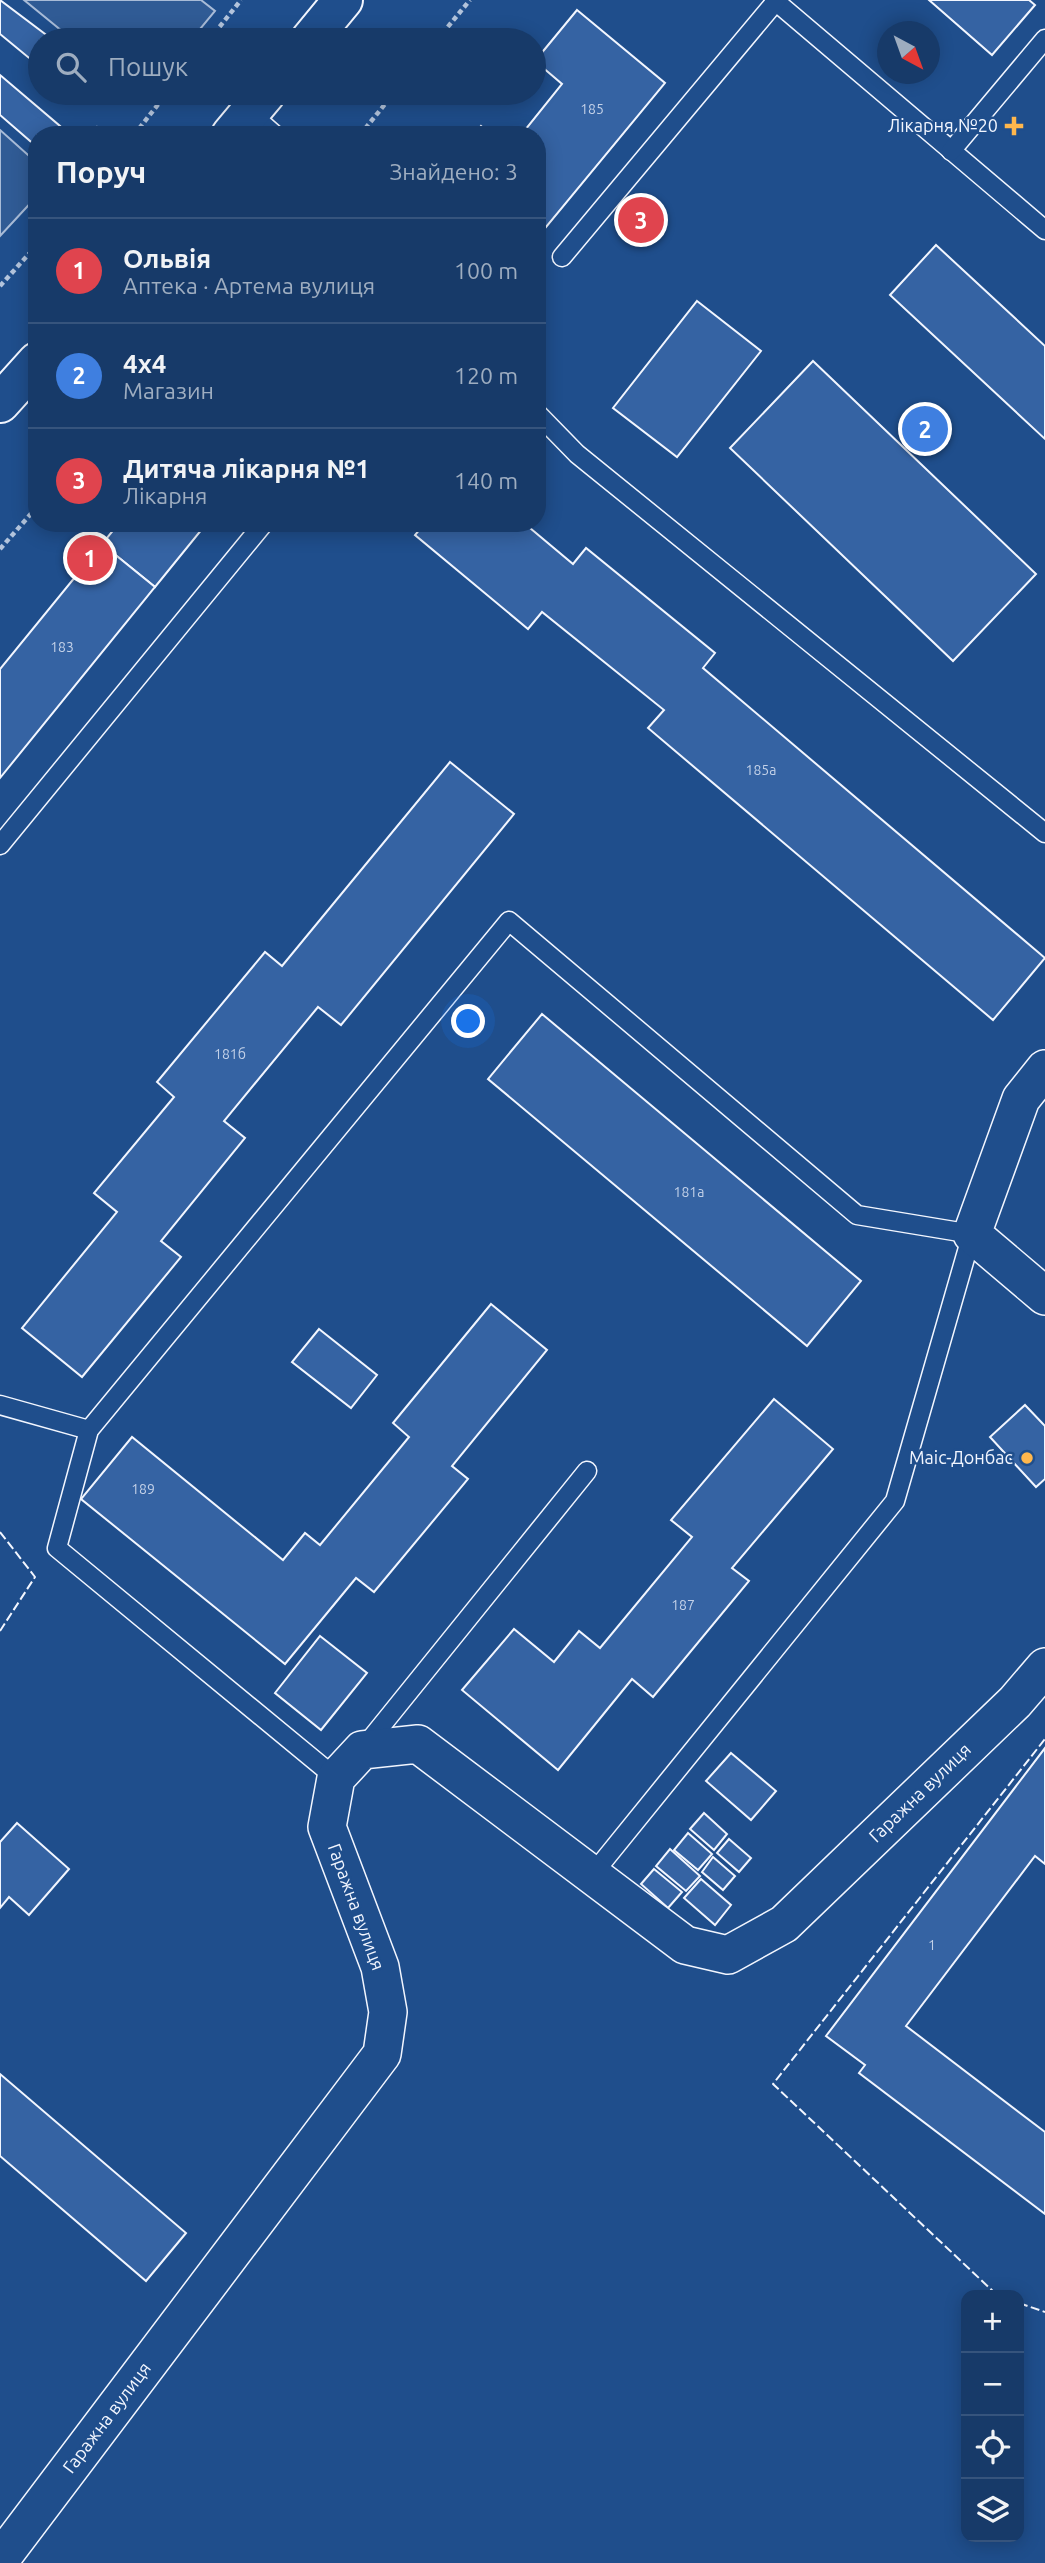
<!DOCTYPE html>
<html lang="uk">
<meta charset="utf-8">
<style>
:root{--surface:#173a69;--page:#20416f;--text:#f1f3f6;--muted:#9eadc0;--line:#36547d;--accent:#ffb74d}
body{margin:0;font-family:Ubuntu,sans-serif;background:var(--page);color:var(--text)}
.controls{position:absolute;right:21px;bottom:21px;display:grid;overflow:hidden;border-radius:14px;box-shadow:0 4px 18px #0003}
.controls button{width:63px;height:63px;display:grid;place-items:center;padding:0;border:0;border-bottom:2px solid var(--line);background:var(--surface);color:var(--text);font:35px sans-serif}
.compass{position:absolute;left:877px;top:21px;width:63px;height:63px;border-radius:50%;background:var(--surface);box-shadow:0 4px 18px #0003;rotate:139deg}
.you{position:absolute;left:469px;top:1022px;width:24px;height:24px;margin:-18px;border:5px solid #fff;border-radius:50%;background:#1a73e8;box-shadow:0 0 0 10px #1a73e833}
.badge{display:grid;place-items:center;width:46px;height:46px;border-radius:50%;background:var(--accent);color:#fff;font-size:23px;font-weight:700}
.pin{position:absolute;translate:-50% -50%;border:4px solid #fff;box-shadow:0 2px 7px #0006}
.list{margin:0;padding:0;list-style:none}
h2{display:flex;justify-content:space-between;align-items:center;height:91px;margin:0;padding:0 28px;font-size:30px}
h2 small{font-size:23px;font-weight:400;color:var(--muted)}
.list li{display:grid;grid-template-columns:46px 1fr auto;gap:21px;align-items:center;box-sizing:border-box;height:105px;padding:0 28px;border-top:2px solid var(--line)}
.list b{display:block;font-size:26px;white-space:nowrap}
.list p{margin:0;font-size:23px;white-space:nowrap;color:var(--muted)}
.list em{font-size:23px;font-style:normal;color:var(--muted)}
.icon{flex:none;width:38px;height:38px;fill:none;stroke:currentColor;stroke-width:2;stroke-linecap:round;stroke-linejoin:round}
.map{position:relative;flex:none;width:1045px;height:2563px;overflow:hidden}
.search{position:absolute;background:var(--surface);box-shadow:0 4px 18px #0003;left:28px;top:28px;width:518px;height:77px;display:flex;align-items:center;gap:18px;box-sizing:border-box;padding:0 24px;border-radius:38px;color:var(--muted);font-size:26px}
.panel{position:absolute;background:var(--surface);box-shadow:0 4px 18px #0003;left:28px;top:126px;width:518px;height:406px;border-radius:28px}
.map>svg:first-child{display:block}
.parking{fill:#305b95;stroke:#a8bbd7;stroke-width:2}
.building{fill:#3563a3;stroke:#f2f6ff;stroke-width:2}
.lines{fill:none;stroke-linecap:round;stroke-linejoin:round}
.lane-casing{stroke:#f2f6ff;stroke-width:21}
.street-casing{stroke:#f2f6ff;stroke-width:40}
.primary-casing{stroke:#f2f6ff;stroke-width:42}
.path{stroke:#b3c4dc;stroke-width:4.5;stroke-dasharray:5 3.5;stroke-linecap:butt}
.lane{stroke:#1f4e8c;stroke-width:18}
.street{stroke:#1f4e8c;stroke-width:37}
.primary{stroke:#1f4e8c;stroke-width:38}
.fence{stroke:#f2f6ff;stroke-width:2;stroke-dasharray:9 3.5;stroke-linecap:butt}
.poi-dot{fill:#ffb74d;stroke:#1f4e8c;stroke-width:2.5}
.labels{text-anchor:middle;stroke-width:5;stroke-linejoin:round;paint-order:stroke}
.number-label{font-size:14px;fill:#c3d1e8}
.poi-label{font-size:18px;fill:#f2f6ff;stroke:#1f4e8c;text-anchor:end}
.street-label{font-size:18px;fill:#f2f6ff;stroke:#1f4e8c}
</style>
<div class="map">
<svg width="1045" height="2563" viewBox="0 0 1045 2563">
<rect width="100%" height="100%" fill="#1f4e8c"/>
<!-- parking -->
<g class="parking">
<path d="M24 0H201L215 11 191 40H73Z"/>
<path d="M0 130 37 163V196L0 236Z"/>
</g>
<!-- building -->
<g class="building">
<path d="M0 0 53 40H40V67L0 34Z"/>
<path d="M929 0H1029L1035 5 992 55Z"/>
<path d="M577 10 665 83 537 238V135H521L562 84 535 61Z"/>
<path d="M0 75 60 126 53 135H37V147L0 115Z"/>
<path d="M481 126 492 135H474Z"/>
<path d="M97 127 106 135H90Z"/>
<path d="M936 245 1045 346V439L890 295Z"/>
<path d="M697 301 761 351 677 457 613 408Z"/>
<path d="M813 361 1036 574 953 661 730 448Z"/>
<path d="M119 523H207L155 587 102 544Z"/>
<path d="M425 523H524L573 564 586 548 715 653 703 668 1045 958 993 1020 648 728 664 710 542 612 528 629 415 535Z"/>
<path d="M102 544 155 587 0 778V669Z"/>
<path d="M450 762 514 814 341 1025 318 1007 224 1121 245 1138 161 1241 181 1257 82 1377 22 1328 117 1212 94 1193 174 1097 157 1082 265 952 282 966Z"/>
<path d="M542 1014 861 1281 807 1346 488 1079Z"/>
<path d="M491 1304 547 1350 452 1466 468 1479 374 1592 356 1578 285 1664 81 1499 132 1437 283 1560 305 1533 320 1545 409 1437 393 1423Z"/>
<path d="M319 1329 377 1375 351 1408 292 1362Z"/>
<path d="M774 1399 833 1449 732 1568 749 1581 653 1697 632 1679 558 1770 462 1690 514 1629 554 1662 579 1631 600 1648 692 1537 671 1520Z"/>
<path d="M1025 1405 1045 1426V1479L1036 1487 990 1437Z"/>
<path d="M320 1636 367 1673 321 1730 275 1693Z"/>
<path d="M1045 1748V1864L1035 1856 906 2026 1045 2132V2214L859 2073 865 2065 826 2036Z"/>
<path d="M731 1753 776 1791 751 1820 706 1781Z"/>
<path d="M704 1813 727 1834 714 1850 690 1829Z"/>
<path d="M17 1823 69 1869 29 1915 9 1897 0 1908V1842Z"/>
<path d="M688 1833 712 1854 698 1870 674 1850Z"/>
<path d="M729 1839 751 1858 739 1872 717 1853Z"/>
<path d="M670 1849 700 1876 686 1891 656 1866Z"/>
<path d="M713 1857 735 1876 723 1890 702 1872Z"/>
<path d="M654 1869 682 1892 668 1908 641 1884Z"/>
<path d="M701 1879 731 1905 715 1925 684 1898Z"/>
<path d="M0 2074 186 2233 146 2281 0 2156Z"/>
</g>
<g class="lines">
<!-- lane casing -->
<g class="lane-casing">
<g id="lane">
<path d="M774 0 1045 230"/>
<path d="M250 113 275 135"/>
<path d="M951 151 1045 39"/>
<path d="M562 257 777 0"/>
<path d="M537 413 577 454 1045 833"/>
<path d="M0 845 264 523"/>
<path d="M0 1405 89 1430"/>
<path d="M365 1746 587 1471"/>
<path d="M336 1778 57 1548 89 1430 509 921 857 1215 972 1234 895 1501 592 1875"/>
</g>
</g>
<!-- street casing -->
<g class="street-casing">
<g id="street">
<path d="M1045 1069 1021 1099 972 1234 1045 1296"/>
<path d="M0 2560 382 2054 388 2012 380 1967 327 1827 336 1778 362 1750 418 1744 685 1945 728 1955 784 1924 1015 1702 1045 1667"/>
</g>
</g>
<!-- primary casing -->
<g class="primary-casing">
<g id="primary">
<path d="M310 40 343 0"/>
<path d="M231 135 266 93"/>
<path d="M0 403 37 362"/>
</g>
</g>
<!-- path -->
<g class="path">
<path d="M209 40 241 0"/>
<path d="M437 40 470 0"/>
<path d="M134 135 167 93"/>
<path d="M360 135 394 93"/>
<path d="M0 286 37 245"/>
<path d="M0 549 37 507"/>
</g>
<!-- lane -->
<use href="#lane" class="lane"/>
<!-- street -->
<use href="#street" class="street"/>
<!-- primary -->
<use href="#primary" class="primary"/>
<!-- fence -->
<g class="fence">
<path d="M0 1532 35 1577 0 1631"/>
<path d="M997 2295 773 2084 1045 1739"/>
<path d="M1019 2303 1045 2312"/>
</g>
</g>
<!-- markers -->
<g class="poi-dot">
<path d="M1010.5 115.5h7v7h7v7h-7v7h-7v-7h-7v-7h7z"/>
<circle cx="1027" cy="1458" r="7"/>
</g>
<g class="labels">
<!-- number labels -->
<g class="number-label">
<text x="592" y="114">185</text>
<text x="62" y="652">183</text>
<text x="761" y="775">185а</text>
<text x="230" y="1059">181б</text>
<text x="689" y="1197">181а</text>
<text x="143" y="1494">189</text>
<text x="683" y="1610">187</text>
<text x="932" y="1950">1</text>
</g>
<!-- poi labels -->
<g class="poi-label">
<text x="998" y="132">Лікарня №20</text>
<text x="1013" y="1464">Маіс-Донбас</text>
</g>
<!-- street labels -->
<g class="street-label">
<text transform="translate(920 1793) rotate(-44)" y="6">Гаражна вулиця</text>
<text transform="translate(356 1907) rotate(70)" y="6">Гаражна вулиця</text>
<text transform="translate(107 2418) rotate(-53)" y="6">Гаражна вулиця</text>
</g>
</g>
</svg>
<div class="controls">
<button>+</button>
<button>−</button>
<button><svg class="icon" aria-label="locate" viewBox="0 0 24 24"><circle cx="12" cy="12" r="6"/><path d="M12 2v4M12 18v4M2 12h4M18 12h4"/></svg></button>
<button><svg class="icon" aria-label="layers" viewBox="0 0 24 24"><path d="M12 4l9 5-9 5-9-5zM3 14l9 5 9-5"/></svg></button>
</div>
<svg class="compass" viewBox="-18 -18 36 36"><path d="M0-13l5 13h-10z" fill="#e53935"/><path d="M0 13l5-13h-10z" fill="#9eadc0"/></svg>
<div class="you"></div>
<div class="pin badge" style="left:90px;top:558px;background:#e0444e">1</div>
<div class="pin badge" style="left:925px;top:429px;background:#3f7fe0">2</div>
<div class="pin badge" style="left:641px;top:220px;background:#e0444e">3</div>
<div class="search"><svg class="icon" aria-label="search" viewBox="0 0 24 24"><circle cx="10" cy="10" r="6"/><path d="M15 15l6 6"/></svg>Пошук</div>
<section class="panel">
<h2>Поруч<small>Знайдено: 3</small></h2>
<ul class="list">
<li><span class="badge" style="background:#e0444e">1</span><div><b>Ольвія</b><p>Аптека · Артема вулиця</p></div><em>100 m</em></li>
<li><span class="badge" style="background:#3f7fe0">2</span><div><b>4x4</b><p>Магазин</p></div><em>120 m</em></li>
<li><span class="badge" style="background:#e0444e">3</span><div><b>Дитяча лікарня №1</b><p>Лікарня</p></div><em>140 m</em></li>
</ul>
</section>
</div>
